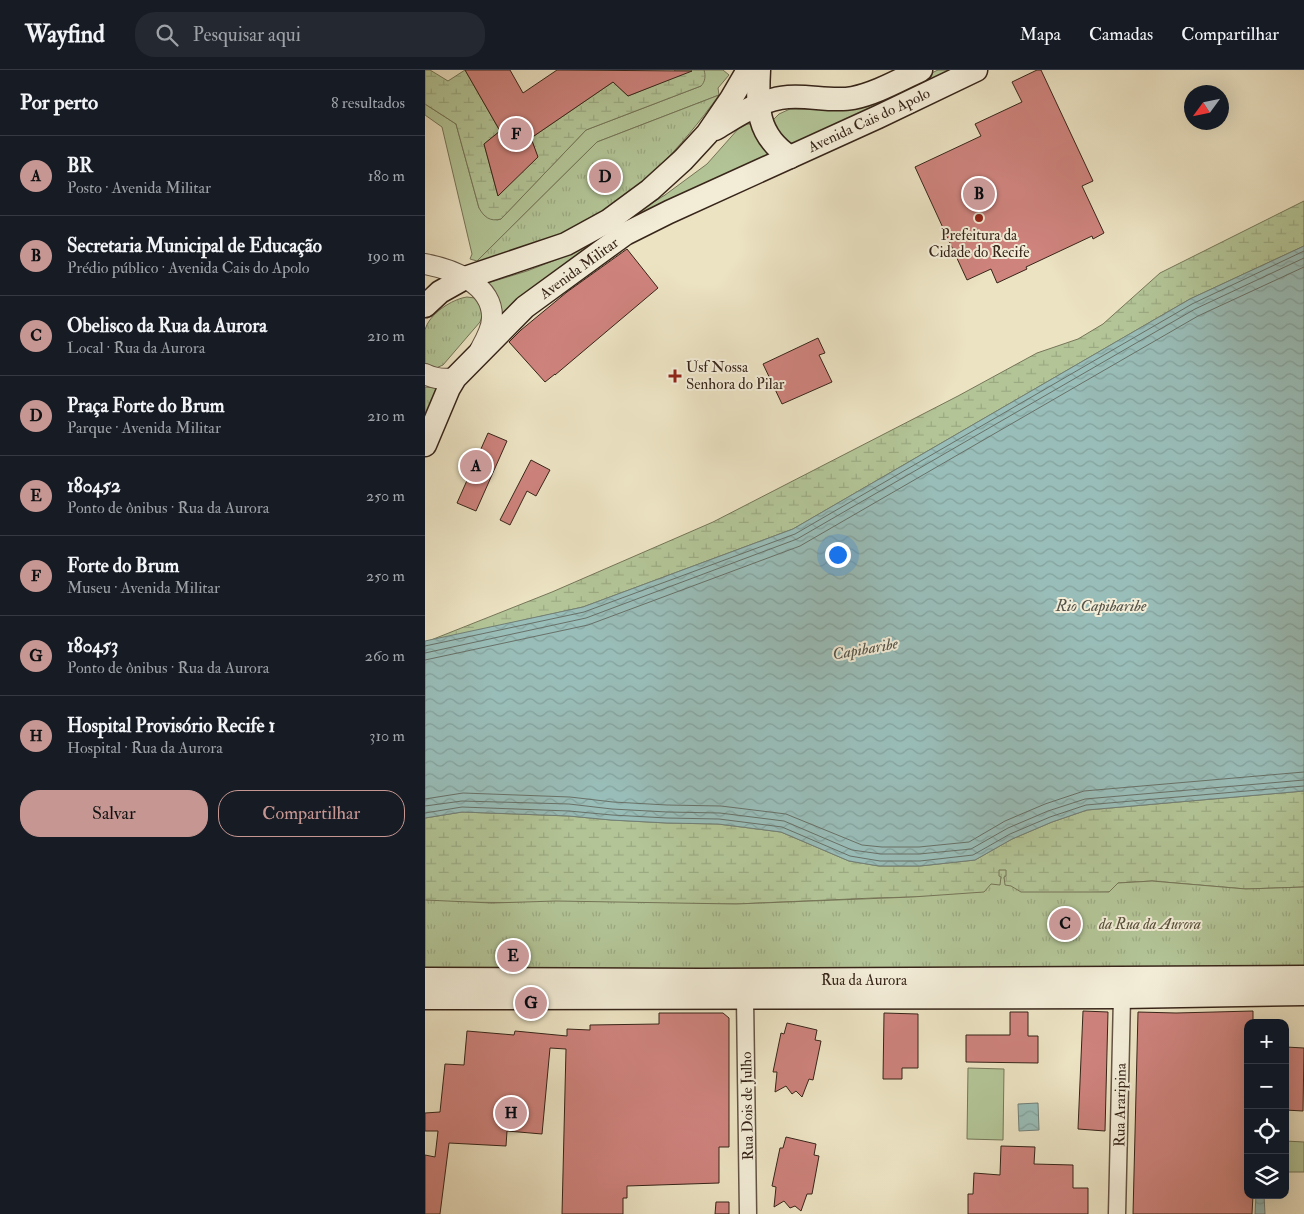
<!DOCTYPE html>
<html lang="pt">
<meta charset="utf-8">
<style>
:root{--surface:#171b24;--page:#242831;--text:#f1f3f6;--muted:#9ea1a6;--line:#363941;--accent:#c59692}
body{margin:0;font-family:"IM FELL Double Pica",serif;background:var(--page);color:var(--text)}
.controls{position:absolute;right:15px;bottom:15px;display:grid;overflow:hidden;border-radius:10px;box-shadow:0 5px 20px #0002}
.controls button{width:45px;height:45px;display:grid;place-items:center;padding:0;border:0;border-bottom:1px solid var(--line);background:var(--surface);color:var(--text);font:25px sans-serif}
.compass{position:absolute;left:759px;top:15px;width:45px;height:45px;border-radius:50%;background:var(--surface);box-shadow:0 5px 20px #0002;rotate:237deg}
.you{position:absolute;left:412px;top:484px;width:18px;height:18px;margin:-12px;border:4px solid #fff;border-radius:50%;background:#1a73e8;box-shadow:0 0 0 8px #1a73e833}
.badge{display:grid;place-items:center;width:32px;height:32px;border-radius:50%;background:var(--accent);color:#111;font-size:16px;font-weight:700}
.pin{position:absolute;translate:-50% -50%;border:2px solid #fff;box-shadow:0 1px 5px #0006}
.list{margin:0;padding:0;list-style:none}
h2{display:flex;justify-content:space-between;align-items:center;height:65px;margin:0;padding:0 20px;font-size:21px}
h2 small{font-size:16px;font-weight:400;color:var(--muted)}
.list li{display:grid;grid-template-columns:32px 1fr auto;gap:15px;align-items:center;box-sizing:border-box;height:80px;padding:0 20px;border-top:1px solid var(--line)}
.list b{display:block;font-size:19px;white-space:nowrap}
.list p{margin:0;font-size:16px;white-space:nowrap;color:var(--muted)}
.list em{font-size:16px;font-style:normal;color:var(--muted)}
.actions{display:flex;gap:10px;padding:15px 20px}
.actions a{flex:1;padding:11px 0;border:1px solid var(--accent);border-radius:20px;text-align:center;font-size:18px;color:var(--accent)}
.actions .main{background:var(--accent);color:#111}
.icon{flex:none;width:28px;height:28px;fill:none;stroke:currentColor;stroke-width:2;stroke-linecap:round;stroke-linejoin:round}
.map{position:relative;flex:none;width:879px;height:1144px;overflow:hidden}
header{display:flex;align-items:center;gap:30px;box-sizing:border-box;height:70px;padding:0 25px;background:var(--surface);border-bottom:1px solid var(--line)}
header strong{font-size:24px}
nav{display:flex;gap:28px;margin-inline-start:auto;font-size:18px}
.search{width:350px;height:45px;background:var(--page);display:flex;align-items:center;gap:12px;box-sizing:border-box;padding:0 18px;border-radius:20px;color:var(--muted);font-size:19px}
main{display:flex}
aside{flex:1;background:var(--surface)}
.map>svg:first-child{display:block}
.grass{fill:#b3c597;stroke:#757558}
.wetland{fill:url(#wetland-marsh);stroke:#757558}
.park{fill:url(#park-tufts);stroke:#757558}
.water{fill:url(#water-waves);stroke:#728078}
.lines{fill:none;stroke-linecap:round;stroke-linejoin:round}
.shore{stroke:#687168;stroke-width:1}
.building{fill:#ce837d;stroke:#372519}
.minor-casing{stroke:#645444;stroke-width:19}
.tertiary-casing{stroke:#645444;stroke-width:22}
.secondary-casing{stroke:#372519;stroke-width:25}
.minor{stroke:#f3edd8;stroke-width:16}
.tertiary{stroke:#f3edd8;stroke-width:20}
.secondary{stroke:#f3edd8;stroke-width:22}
.poi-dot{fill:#8f2418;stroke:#f3edd8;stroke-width:2}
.labels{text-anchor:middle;stroke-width:4;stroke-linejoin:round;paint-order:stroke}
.street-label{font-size:15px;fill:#372519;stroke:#f3edd8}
.poi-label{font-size:15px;fill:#372519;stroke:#f3edd8}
.park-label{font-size:15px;font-style:italic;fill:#564d38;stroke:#f3edd8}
.water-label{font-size:16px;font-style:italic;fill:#545349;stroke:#f3edd8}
</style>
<header>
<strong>Wayfind</strong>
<div class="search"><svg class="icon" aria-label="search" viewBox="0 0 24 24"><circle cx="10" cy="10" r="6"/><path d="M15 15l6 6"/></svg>Pesquisar aqui</div>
<nav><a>Mapa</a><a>Camadas</a><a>Compartilhar</a></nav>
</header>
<main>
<aside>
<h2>Por perto<small>8 resultados</small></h2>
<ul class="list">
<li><span class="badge">A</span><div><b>BR</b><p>Posto · Avenida Militar</p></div><em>180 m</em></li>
<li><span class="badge">B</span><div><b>Secretaria Municipal de Educação</b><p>Prédio público · Avenida Cais do Apolo</p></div><em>190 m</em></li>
<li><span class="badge">C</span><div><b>Obelisco da Rua da Aurora</b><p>Local · Rua da Aurora</p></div><em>210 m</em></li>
<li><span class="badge">D</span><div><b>Praça Forte do Brum</b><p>Parque · Avenida Militar</p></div><em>210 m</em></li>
<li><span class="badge">E</span><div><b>180452</b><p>Ponto de ônibus · Rua da Aurora</p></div><em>250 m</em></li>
<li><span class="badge">F</span><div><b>Forte do Brum</b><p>Museu · Avenida Militar</p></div><em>250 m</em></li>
<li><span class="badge">G</span><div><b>180453</b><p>Ponto de ônibus · Rua da Aurora</p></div><em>260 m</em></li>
<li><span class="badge">H</span><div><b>Hospital Provisório Recife 1</b><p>Hospital · Rua da Aurora</p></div><em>310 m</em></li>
</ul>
<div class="actions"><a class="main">Salvar</a><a>Compartilhar</a></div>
</aside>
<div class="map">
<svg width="879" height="1144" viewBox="0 0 879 1144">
<defs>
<pattern id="wetland-marsh" width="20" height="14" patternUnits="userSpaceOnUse" patternTransform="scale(1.25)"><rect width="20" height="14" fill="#b3c597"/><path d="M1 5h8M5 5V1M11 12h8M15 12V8" fill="none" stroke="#9ba982"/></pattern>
<pattern id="park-tufts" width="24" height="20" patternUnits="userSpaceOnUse" patternTransform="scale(1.25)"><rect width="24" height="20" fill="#b3c597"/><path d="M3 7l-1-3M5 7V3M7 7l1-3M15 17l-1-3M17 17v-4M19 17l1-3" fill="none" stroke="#9ba982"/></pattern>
<pattern id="water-waves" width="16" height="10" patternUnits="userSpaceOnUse" patternTransform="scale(1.25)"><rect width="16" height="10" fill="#99bdb8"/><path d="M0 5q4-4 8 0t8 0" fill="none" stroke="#84a29e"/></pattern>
</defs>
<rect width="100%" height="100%" fill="#ece3c3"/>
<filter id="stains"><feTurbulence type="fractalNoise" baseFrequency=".004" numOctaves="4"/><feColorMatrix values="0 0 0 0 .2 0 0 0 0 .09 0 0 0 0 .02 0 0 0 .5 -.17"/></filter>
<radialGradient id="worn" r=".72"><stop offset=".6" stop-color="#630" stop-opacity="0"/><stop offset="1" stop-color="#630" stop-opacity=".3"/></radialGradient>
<!-- grass -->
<g class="grass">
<path d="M279 0H298L304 5 293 18 294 25 172 72 52 191 45 189 47 184 17 57 0 45V34L31 54 54 138 72 150 76 149 161 60 276 16Z"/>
<path d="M513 0H531L373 74H363L346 52 354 44 365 39 415 40 464 23Z"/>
<path d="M322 54H327L347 86 197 152 179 163 79 243H76L74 230 63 213 102 201 133 189 209 144 240 125 282 94 314 58Z"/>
<path d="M543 998 579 999 578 1070 542 1069Z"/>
<path d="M860 1071 879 1072V1102H860Z"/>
</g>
<!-- wetland -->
<g class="wetland">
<path d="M0 0H5L23 11 40 0 75 61 59 74 73 126 112 87 106 68 188 12 203 26 255 5 249 0H279C281 6 280 12 276 16L161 60 76 149C65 152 59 147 54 138L31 54 0 34Z"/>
<path d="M879 131V176L765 229 368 459 158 537 1 572 127 522 288 452 533 326 612 283 653 269 678 254 735 203Z"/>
<path d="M879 721V817L821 819 727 811 693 813 684 822 449 828 311 834 0 832V748L37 742 144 746 186 750 242 753 293 754 356 762 424 791 454 796H495L550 790 587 769 627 752 662 740Z"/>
</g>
<!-- park -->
<g class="park">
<path d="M294 25C257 77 210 128 152 158 144 163 133 165 123 168 102 176 80 184 58 191H52L172 72Z"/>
<path d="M42 227 50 228C56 235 59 243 55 252L18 295 11 298 0 296C0 285 0 271 0 260 4 244 27 229 42 227Z"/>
<path d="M0 317 12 318 0 354Z"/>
<path d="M574 800H581V806L579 807 580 815 586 816 596 822H684L693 813 727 811 821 819 879 817V898L0 900V830L67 833 131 831 311 834 487 827 559 822 566 814 575 815 576 807 574 806Z"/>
</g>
<!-- water -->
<g class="water">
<path d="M879 176V721L662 740 627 752 587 769 550 790 495 796H454L424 791 356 762 293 754 242 753 186 750 144 746 37 742 0 748V571L158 537 368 459 765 229Z"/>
<path d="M613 1033 614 1060 594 1061 593 1034Z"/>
<path d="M831 1125H839L840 1144H830Z"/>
</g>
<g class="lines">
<!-- shore -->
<g class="shore">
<path d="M0 576 159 542 370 464 767 234 879 181"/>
<path d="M0 583 161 548 372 469 770 239 879 188"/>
<path d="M0 590 163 555 375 476 773 246 879 197"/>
<path d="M0 729 38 723 145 727 188 732 242 735 296 736 361 744 437 775 457 777H494L544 772 580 751 620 734 659 721 879 702"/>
<path d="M0 736 37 731 144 734 187 739 242 742 295 743 359 751 427 780 456 784H494L546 779 583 758 623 741 660 729 879 710"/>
<path d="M0 743 37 737 144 741 187 745 242 748 294 749 357 757 425 786 455 791H495L548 785 585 764 625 747 661 735 879 716"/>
</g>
</g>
<!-- building -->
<g class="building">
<path d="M40 0H85L98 23 132 0 267 1 203 26 188 12 106 68 113 87 73 126 59 74 75 61Z"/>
<path d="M612 0H616L668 111 657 116 679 163 668 169 667 166 601 197 602 199 572 213 566 199 542 210 490 97 556 66 550 54 597 32 587 12Z"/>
<path d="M202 179 233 218 130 305V304L120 312 84 272 96 260 142 222Z"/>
<path d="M393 268 400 283 394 285 407 312 357 334 338 294Z"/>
<path d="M63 363 82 371 51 441 32 433Z"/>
<path d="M106 390 125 400 111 426 102 421 85 455 75 450Z"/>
<path d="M658 941 683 942 680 1061 653 1059Z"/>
<path d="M828 941V953H823V1125H828L827 1144H708L713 942 751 943Z"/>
<path d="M585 942H603V966H613V993L541 992V965H585Z"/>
<path d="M234 943H298L304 948V1077H294V1113L202 1116V1128H198V1144H137L141 979 125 978 117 1064 82 1061 81 1076 24 1073 15 1144H0V1085L10 1087 13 1061H0V1043L15 1042 20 994 39 995 42 961 89 965 90 961 142 966V959L165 960V955L234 954Z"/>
<path d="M459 943 493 944V998H477V1009H458Z"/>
<path d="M362 953 392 960 390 970 396 971 388 1010 384 1009 377 1027 371 1021 367 1024 361 1016 350 1022 352 1002H348L356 963 359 964Z"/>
<path d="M861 977 879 978 878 1041 860 1040Z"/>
<path d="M361 1067 391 1074 389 1085 394 1086 387 1124H382L376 1141 370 1136 365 1138 359 1131 349 1137 351 1117 347 1116 355 1078H358Z"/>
<path d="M576 1076 610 1077 609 1094 648 1095V1118H663V1144H543V1124H548L549 1103 575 1105Z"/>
<path d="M291 1132H304V1144H290Z"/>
</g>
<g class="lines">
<!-- minor casing -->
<g class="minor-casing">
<g id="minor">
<path d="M320 928 323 1144"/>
<path d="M692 1144 697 927"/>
</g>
</g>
<!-- tertiary casing -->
<g class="tertiary-casing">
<g id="tertiary">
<path d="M0 194C27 199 68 214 67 248 67 259 60 271 55 280"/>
<path d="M0 304C10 309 19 310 30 308"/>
</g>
</g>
<!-- secondary casing -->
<g class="secondary-casing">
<g id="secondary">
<path d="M334 0C332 36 331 65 365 87"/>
<path d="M290 59C312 46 336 29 363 27 384 25 407 32 428 28 452 23 474 10 496 0"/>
<path d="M0 236 15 222 40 208 141 174 183 151 225 120 258 90 282 64 306 29 323 0"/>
<path d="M0 375 24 318 30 308 100 237 200 164 244 142 453 47 551 0"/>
<path d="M0 909 276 910 879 907"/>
<path d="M0 928 697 927 879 924"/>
</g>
</g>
<!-- minor -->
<use href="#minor" class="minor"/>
<!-- tertiary -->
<use href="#tertiary" class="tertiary"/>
<!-- secondary -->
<use href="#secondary" class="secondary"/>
</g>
<!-- markers -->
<g class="poi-dot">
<circle cx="554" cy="148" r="5"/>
<path d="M247.5 298.5h5v5h5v5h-5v5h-5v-5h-5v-5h5z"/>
</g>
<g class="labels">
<!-- street labels -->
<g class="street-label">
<text transform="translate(444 50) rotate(-25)" y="5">Avenida Cais do Apolo</text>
<text transform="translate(154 198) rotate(-36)" y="5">Avenida Militar</text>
<text x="439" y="915">Rua da Aurora</text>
<text transform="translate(695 1035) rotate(-89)" y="5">Rua Araripina</text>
<text transform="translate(322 1036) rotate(-91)" y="5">Rua Dois de Julho</text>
</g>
<!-- poi labels -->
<g class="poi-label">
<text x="554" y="170">Prefeitura da<tspan x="554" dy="17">Cidade do Recife</tspan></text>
<text x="261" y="302" text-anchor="start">Usf Nossa<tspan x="261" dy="17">Senhora do Pilar</tspan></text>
</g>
<!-- park labels -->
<g class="park-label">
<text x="725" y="859">da Rua da Aurora</text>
</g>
<!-- water labels -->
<g class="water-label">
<text x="676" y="541">Rio Capibaribe</text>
<text transform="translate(440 578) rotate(-10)" y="6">Capibaribe</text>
</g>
</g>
<rect width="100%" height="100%" filter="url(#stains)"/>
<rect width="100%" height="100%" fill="url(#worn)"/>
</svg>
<div class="controls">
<button>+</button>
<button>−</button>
<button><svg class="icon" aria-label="locate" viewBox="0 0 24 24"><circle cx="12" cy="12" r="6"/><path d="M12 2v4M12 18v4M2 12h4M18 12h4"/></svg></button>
<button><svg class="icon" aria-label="layers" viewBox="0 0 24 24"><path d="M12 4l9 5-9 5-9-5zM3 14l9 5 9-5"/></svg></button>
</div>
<svg class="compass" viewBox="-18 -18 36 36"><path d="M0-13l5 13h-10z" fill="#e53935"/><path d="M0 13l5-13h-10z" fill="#9ea1a6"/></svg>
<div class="you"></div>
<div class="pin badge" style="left:51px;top:396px">A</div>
<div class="pin badge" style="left:554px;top:124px">B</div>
<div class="pin badge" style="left:640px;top:854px">C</div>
<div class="pin badge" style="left:180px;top:107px">D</div>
<div class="pin badge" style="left:88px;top:886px">E</div>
<div class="pin badge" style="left:91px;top:64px">F</div>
<div class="pin badge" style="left:106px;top:933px">G</div>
<div class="pin badge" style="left:86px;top:1043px">H</div>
</div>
</main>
